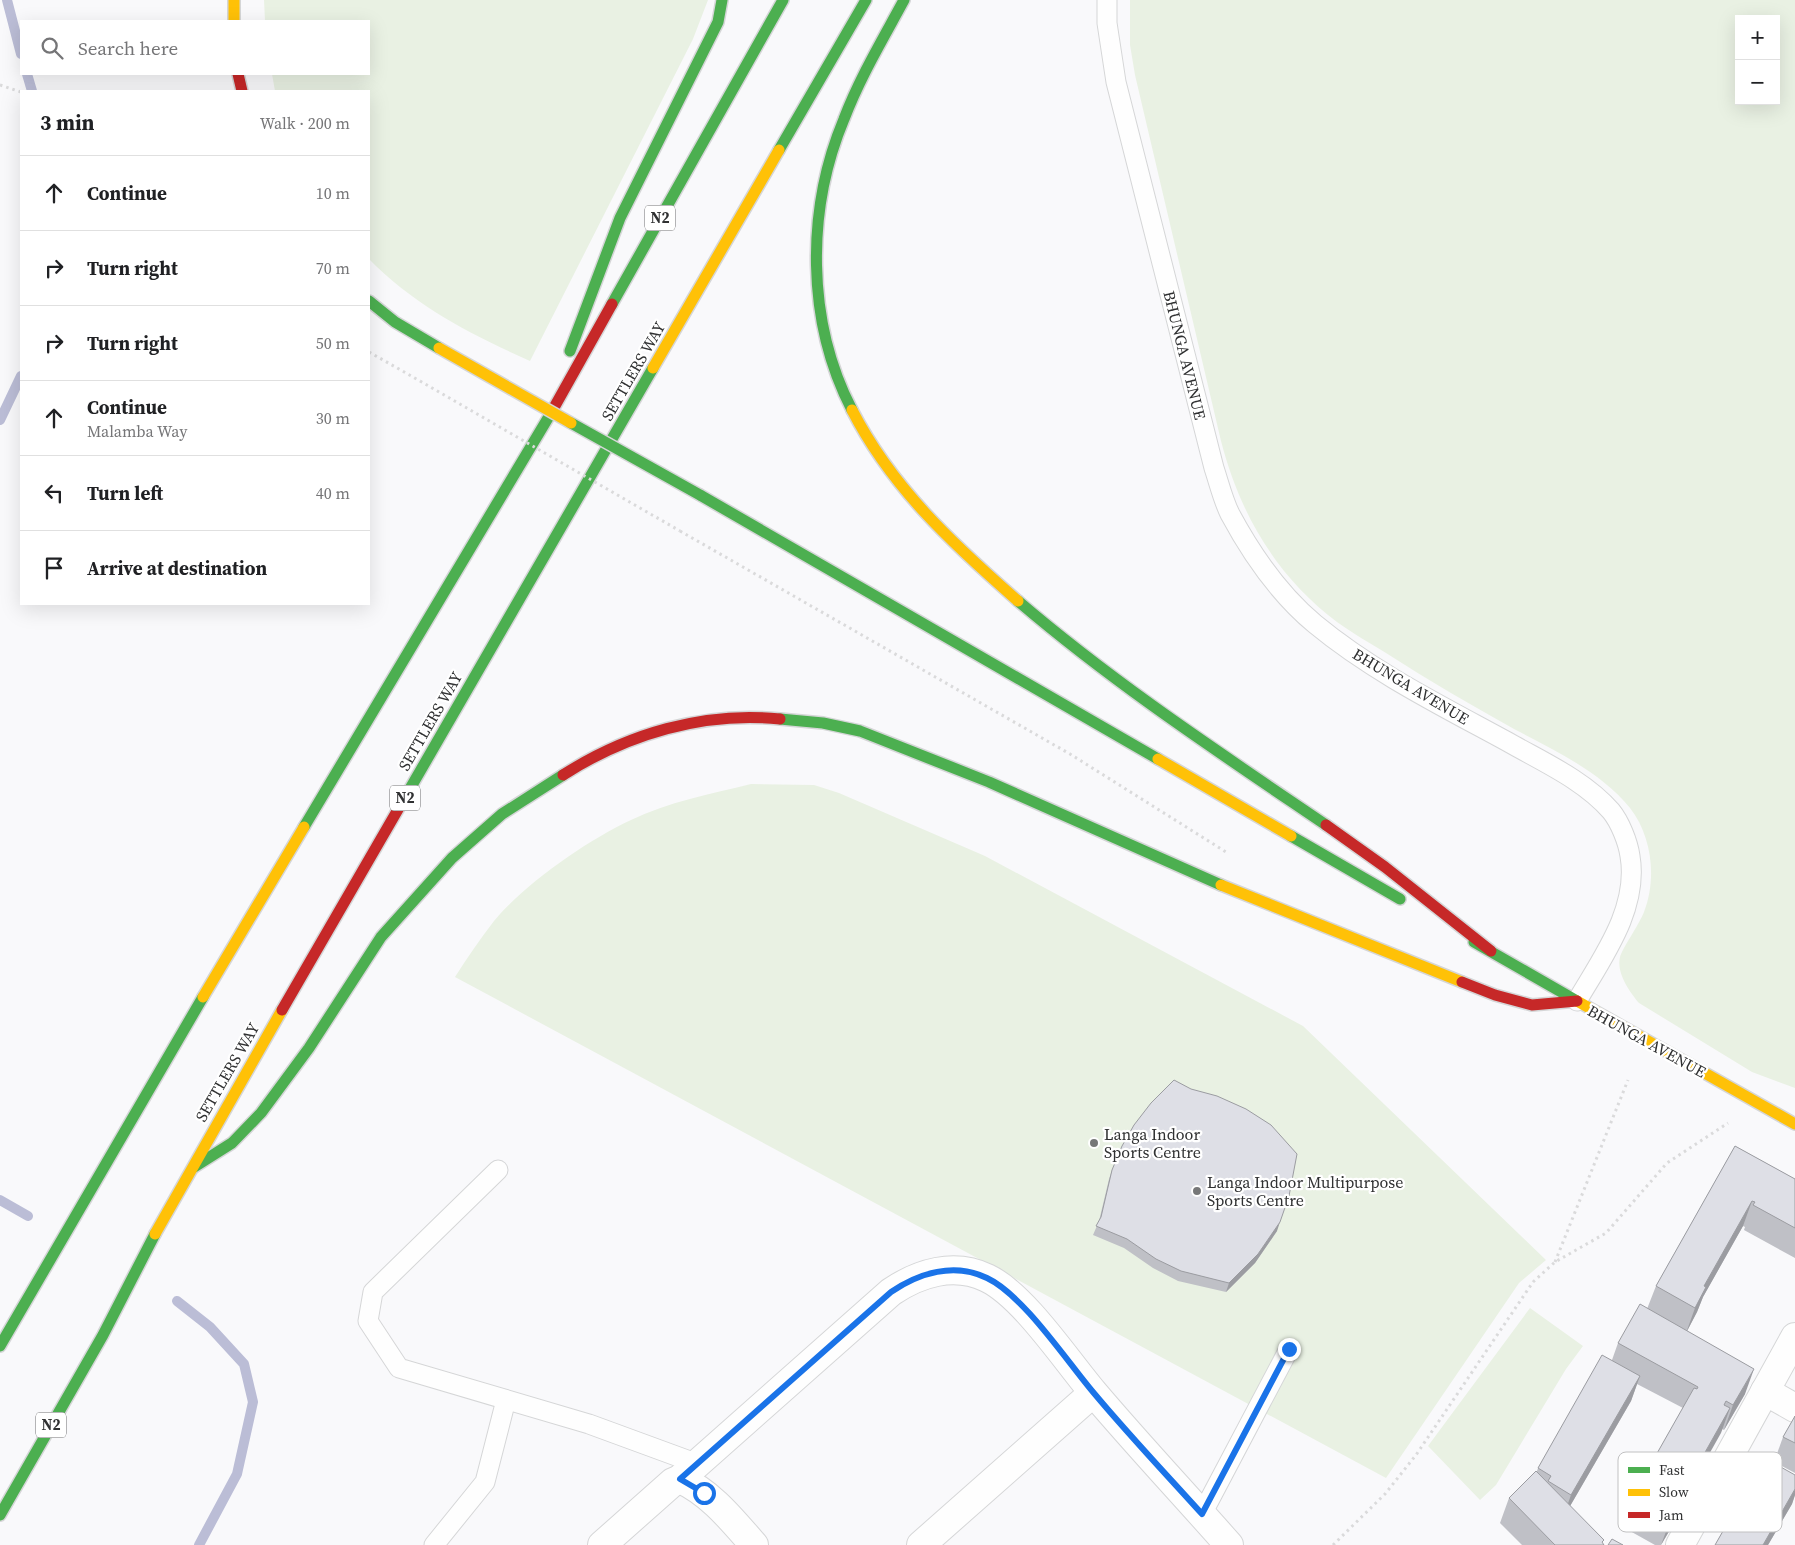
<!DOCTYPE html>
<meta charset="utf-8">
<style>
:root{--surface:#fff;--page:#f2f2f2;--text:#202124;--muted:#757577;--line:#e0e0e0}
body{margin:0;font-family:"Source Serif 4",serif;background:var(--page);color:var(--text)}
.controls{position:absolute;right:15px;top:15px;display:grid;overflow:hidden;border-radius:0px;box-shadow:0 5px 20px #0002}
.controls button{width:45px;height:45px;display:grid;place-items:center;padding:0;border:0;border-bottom:1px solid var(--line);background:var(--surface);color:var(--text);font:25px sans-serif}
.stop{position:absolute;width:15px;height:15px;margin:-11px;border:4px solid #1a73e8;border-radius:50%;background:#fff}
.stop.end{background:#1a73e8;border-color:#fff;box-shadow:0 1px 5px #0008}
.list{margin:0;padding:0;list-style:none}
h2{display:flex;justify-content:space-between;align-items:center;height:65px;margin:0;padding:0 20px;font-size:21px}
h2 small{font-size:16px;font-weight:400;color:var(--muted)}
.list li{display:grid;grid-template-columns:32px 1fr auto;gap:15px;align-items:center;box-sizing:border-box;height:75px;padding:0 20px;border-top:1px solid var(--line)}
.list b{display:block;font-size:19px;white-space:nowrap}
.list p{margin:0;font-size:16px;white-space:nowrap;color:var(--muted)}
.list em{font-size:16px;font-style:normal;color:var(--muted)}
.icon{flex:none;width:28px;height:28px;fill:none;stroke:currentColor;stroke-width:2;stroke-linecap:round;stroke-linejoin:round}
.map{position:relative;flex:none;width:1795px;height:1545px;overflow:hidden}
.search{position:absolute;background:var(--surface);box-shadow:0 5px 20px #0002;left:20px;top:20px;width:350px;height:55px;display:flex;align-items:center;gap:12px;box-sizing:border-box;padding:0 18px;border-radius:0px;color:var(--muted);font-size:19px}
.panel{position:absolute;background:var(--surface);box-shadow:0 5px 20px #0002;left:20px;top:90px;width:350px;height:515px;border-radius:0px}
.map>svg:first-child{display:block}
.green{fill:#e9f1e3;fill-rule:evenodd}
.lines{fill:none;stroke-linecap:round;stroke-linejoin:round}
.stream{stroke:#bbbdd6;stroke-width:10}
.lane-casing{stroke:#d5d6d7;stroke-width:21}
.street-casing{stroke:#d5d6d7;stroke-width:30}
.fast-casing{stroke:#d5d6d7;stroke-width:14}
.slow-casing{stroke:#d5d6d7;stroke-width:14}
.jam-casing{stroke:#d5d6d7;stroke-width:14}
.path{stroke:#dadadb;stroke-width:3;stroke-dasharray:2.5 4;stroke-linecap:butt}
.lane{stroke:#fefefe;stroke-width:19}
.street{stroke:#fefefe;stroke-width:28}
.fast{stroke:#4caf50;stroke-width:11}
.slow{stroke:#ffc107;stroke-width:11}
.jam{stroke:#c62828;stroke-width:11}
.fast-bridge-casing{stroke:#d5d6d7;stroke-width:14;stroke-linecap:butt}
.slow-bridge-casing{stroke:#d5d6d7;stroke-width:14;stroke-linecap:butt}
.path-bridge{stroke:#dadadb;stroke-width:3;stroke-dasharray:2.5 4;stroke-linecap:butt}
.fast-bridge{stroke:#4caf50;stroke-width:11}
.slow-bridge{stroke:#ffc107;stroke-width:11}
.wall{fill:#bfc0c6}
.shaded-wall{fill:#9b9ca1}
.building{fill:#dedfe6;stroke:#9b9ca1}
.route{stroke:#1a73e8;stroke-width:6}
.poi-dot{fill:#767778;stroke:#fff;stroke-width:2}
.labels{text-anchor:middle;stroke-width:4.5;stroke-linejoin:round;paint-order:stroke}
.shield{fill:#fff;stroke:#6e6f70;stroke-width:1}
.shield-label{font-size:15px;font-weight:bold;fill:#303132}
.street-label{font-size:16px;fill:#303132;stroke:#fff}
.poi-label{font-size:16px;fill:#303132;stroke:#fff;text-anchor:start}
.key{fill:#fff;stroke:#c1c1c2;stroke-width:1}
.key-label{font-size:14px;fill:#303132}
</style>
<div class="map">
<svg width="1795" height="1545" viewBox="0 0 1795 1545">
<rect width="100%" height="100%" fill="#f9f9fb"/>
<!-- green -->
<g class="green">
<path d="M264 0H708L693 39 530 361C470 334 415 306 369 259V91H275L272 74H369V21H265Z"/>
<path d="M1130 0H1795V1088L1752 1072 1639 1003C1630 992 1616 973 1620 957 1623 947 1639 925 1644 912 1657 879 1652 836 1630 808 1601 772 1554 750 1514 729 1471 705 1428 680 1386 653 1370 643 1352 633 1337 622 1276 576 1240 514 1221 441L1135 75 1130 45ZM1739 19H1776V101H1739Z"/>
<path d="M751 784 814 785 839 793 985 856 1303 1026 1546 1260 1519 1283 1386 1478 455 977C467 958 480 939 494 921 526 883 586 841 631 820 668 802 711 794 751 784Z"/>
<path d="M1530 1308 1583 1346 1566 1369 1496 1485 1480 1500 1428 1446Z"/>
</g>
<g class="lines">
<!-- stream -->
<g class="stream">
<path d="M7 0 21 54"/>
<path d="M27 74 32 91"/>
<path d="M0 420 21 376"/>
<path d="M0 1200 28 1216"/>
<path d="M177 1301 210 1327 244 1364 253 1402 237 1474 199 1545"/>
</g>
<!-- lane casing -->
<g class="lane-casing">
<g id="lane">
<path d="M1107 0V23L1116 82 1214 468C1219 483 1223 500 1230 514 1252 555 1279 594 1315 624 1373 672 1442 706 1508 742 1543 762 1584 780 1611 811 1620 822 1628 842 1630 856 1639 909 1602 958 1577 1001"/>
<path d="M498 1170 373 1292 368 1321 399 1368 589 1424 698 1464"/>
<path d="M1202 1514 1289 1349"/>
<path d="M434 1545 485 1482 506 1400"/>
</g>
</g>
<!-- street casing -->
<g class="street-casing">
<g id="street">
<path d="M1765 1391 1795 1408"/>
<path d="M680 1479C711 1493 732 1520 754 1545"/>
<path d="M602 1545 673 1482 680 1479 891 1292C919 1273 954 1262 987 1278 1023 1295 1066 1360 1093 1392 1137 1444 1184 1494 1229 1545"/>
<path d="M921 1545 1093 1393"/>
<path d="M1680 1545 1795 1337"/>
</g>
</g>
<!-- fast casing -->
<g class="fast-casing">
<g id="fast">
<path d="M779 150 866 0"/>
<path d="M369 301 395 322 439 348"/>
<path d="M612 304 783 0"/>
<path d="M570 351 620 218 718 22 722 0"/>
<path d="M852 410C806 321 806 210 844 119 860 77 883 39 904 0"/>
<path d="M700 495 1158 759"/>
<path d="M1018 601C1115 684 1220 753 1326 825"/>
<path d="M780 719 823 723 860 731 989 782 1221 885"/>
<path d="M400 806 653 368"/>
<path d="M304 827 551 413"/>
<path d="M1291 836 1400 899"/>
<path d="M1474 942 1577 1001"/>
<path d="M194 1167 232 1143 261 1113 309 1048 381 937 452 858 502 814 563 775"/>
<path d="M0 1346 203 997"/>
<path d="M0 1515 103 1335 155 1234"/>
</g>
</g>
<!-- slow casing -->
<g class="slow-casing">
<g id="slow">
<path d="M234 0V21"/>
<path d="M653 368 779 150"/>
<path d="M852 410C892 488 953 544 1018 601"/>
<path d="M1158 759 1291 836"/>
<path d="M1221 885 1462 982"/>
<path d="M203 997 304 827"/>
<path d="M1577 1001 1795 1124"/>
<path d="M155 1234 282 1010"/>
</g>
</g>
<!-- jam casing -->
<g class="jam-casing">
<g id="jam">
<path d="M238 74 242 91"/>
<path d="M551 413 612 304"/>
<path d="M563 775C627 734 704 711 780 719"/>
<path d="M1326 825 1385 867 1491 951"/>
<path d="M1462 982 1495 995 1532 1005 1577 1001"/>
<path d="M282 1010 400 806"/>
</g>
</g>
<!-- path -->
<g class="path">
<path d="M0 85 21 92"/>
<path d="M369 352 420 381"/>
<path d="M680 531 1070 754 1226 852"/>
<path d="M1555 1262 1628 1080"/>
<path d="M1333 1545 1385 1494 1416 1455 1533 1282 1555 1262 1606 1233 1667 1163 1728 1123"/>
</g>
<!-- lane -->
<use href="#lane" class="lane"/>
<!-- street -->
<use href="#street" class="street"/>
<!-- fast -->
<use href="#fast" class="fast"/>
<!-- slow -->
<use href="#slow" class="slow"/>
<!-- jam -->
<use href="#jam" class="jam"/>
<!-- fast-bridge casing -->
<g class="fast-bridge-casing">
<path id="fast-bridge" d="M571 423 700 495"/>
</g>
<!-- slow-bridge casing -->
<g class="slow-bridge-casing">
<path id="slow-bridge" d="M439 348 571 423"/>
</g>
<!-- path-bridge -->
<path class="path-bridge" d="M420 381 680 531"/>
<!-- fast-bridge -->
<use href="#fast-bridge" class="fast-bridge"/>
<!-- slow-bridge -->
<use href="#slow-bridge" class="slow-bridge"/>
</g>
<!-- wall -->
<g class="wall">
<path d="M1191 1089 1277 1231 1255 1263 1226 1292 1178 1281 1153 1268 1124 1248 1093 1235 1099 1221 1109 1179 1112 1170Z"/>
<path d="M1735 1146 1795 1179V1258L1744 1230 1745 1227 1743 1226 1703 1297 1697 1312 1687 1331 1745 1394 1724 1430 1722 1429 1676 1513 1671 1528 1661 1545H1655L1621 1526 1630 1501 1683 1408 1637 1384 1631 1401 1570 1506 1604 1545H1522L1500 1523 1509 1498 1537 1471 1538 1468 1612 1360 1618 1343 1647 1309 1656 1286Z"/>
<path d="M1795 1416V1473L1774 1462 1783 1437Z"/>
<path d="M1795 1475V1495L1792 1504 1768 1545H1715L1747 1488 1752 1476Z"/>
</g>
<!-- shaded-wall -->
<g class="shaded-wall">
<path d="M1752 1201 1743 1226 1703 1297 1697 1312 1686 1333 1695 1308 1704 1286Z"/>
<path d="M1280 1222 1277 1231 1255 1263 1226 1292 1229 1283Z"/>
<path d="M1754 1369 1745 1394 1724 1430 1733 1405Z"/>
<path d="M1640 1376 1631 1401 1562 1520 1571 1495Z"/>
<path d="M1730 1408 1721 1433 1676 1513 1671 1528 1661 1545 1677 1502Z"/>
<path d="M1795 1489V1495L1792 1504 1768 1545H1763Z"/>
</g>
<!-- building -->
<g class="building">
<path d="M1174 1080 1191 1089 1217 1096 1246 1109 1271 1125 1297 1154 1289 1196 1280 1222 1258 1254 1229 1283 1181 1271 1156 1259 1127 1239 1096 1226 1101 1217 1112 1170 1122 1146 1134 1125 1151 1103Z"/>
<path d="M1735 1146 1795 1179V1228L1753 1205 1755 1202 1752 1201 1704 1286 1706 1287 1695 1308 1656 1286Z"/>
<path d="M1640 1304 1754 1369 1733 1405 1726 1401 1724 1405 1730 1408 1677 1502 1680 1503 1669 1523 1630 1501 1694 1388 1697 1389 1698 1387 1618 1343Z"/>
<path d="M1602 1355 1640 1376 1571 1495 1548 1481 1551 1476 1538 1468Z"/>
<path d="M1795 1416V1443L1783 1437Z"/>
<path d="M1763 1457 1795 1475V1489L1763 1545H1715L1754 1477 1752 1476Z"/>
<path d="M1536 1471 1604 1540 1602 1542 1604 1545H1555L1509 1498Z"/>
<path d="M1612 1539 1623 1545H1608Z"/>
</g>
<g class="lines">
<!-- route -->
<path class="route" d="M704 1493 680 1479 891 1292C919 1273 954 1262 987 1278 1023 1295 1066 1360 1093 1392 1128 1434 1165 1473 1202 1514L1289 1349"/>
</g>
<!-- markers -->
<g class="poi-dot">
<circle cx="1094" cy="1143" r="5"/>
<circle cx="1197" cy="1191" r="5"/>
</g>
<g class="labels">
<!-- shield labels -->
<g class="shield">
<rect x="645" y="205.5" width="30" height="25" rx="4"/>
<rect x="390" y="785.5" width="30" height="25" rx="4"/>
<rect x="36" y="1412.5" width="30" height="25" rx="4"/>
</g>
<g class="shield-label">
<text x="660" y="223">N2</text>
<text x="405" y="803">N2</text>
<text x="51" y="1430">N2</text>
</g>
<!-- street labels -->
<g class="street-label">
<text transform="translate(1185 355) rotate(76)" y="6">BHUNGA AVENUE</text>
<text transform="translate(633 371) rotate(-60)" y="6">SETTLERS WAY</text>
<text transform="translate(1411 686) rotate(31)" y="6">BHUNGA AVENUE</text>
<text transform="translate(430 721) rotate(-60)" y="6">SETTLERS WAY</text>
<text transform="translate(1647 1041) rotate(29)" y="6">BHUNGA AVENUE</text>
<text transform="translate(227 1072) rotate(-60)" y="6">SETTLERS WAY</text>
</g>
<!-- poi labels -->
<g class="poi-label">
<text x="1104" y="1140">Langa Indoor<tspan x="1104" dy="18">Sports Centre</tspan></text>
<text x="1207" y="1188">Langa Indoor Multipurpose<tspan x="1207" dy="18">Sports Centre</tspan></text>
</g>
</g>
<!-- legend -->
<rect x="1618" y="1452" width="164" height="80" rx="8" class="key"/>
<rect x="1628" y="1467" width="22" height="6" fill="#4caf50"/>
<rect x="1628" y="1489" width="22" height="7" fill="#ffc107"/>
<rect x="1628" y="1512" width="22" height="6" fill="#c62828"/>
<g class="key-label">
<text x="1659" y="1475">Fast</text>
<text x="1659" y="1497">Slow</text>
<text x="1659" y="1520">Jam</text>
</g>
</svg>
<div class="controls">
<button>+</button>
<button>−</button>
</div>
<div class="stop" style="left:704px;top:1493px"></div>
<div class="stop end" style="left:1289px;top:1349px"></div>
<div class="search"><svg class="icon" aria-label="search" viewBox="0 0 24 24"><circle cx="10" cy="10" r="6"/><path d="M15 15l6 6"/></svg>Search here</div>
<section class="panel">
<h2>3 min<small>Walk · 200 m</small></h2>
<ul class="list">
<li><svg class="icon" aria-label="ahead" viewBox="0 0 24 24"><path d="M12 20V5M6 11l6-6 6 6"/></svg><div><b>Continue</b></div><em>10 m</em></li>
<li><svg class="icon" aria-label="right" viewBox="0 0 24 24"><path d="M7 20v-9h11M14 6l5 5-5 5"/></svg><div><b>Turn right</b></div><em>70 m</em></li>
<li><svg class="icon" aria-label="right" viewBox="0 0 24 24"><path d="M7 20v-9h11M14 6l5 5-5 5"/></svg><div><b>Turn right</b></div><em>50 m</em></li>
<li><svg class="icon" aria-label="ahead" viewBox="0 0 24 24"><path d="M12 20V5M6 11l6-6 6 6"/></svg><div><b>Continue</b><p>Malamba Way</p></div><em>30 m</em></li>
<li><svg class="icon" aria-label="left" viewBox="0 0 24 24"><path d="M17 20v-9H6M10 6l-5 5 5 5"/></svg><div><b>Turn left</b></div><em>40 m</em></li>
<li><svg class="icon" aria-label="arrive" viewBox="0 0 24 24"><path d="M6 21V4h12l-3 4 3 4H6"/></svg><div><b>Arrive at destination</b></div></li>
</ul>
</section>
</div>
